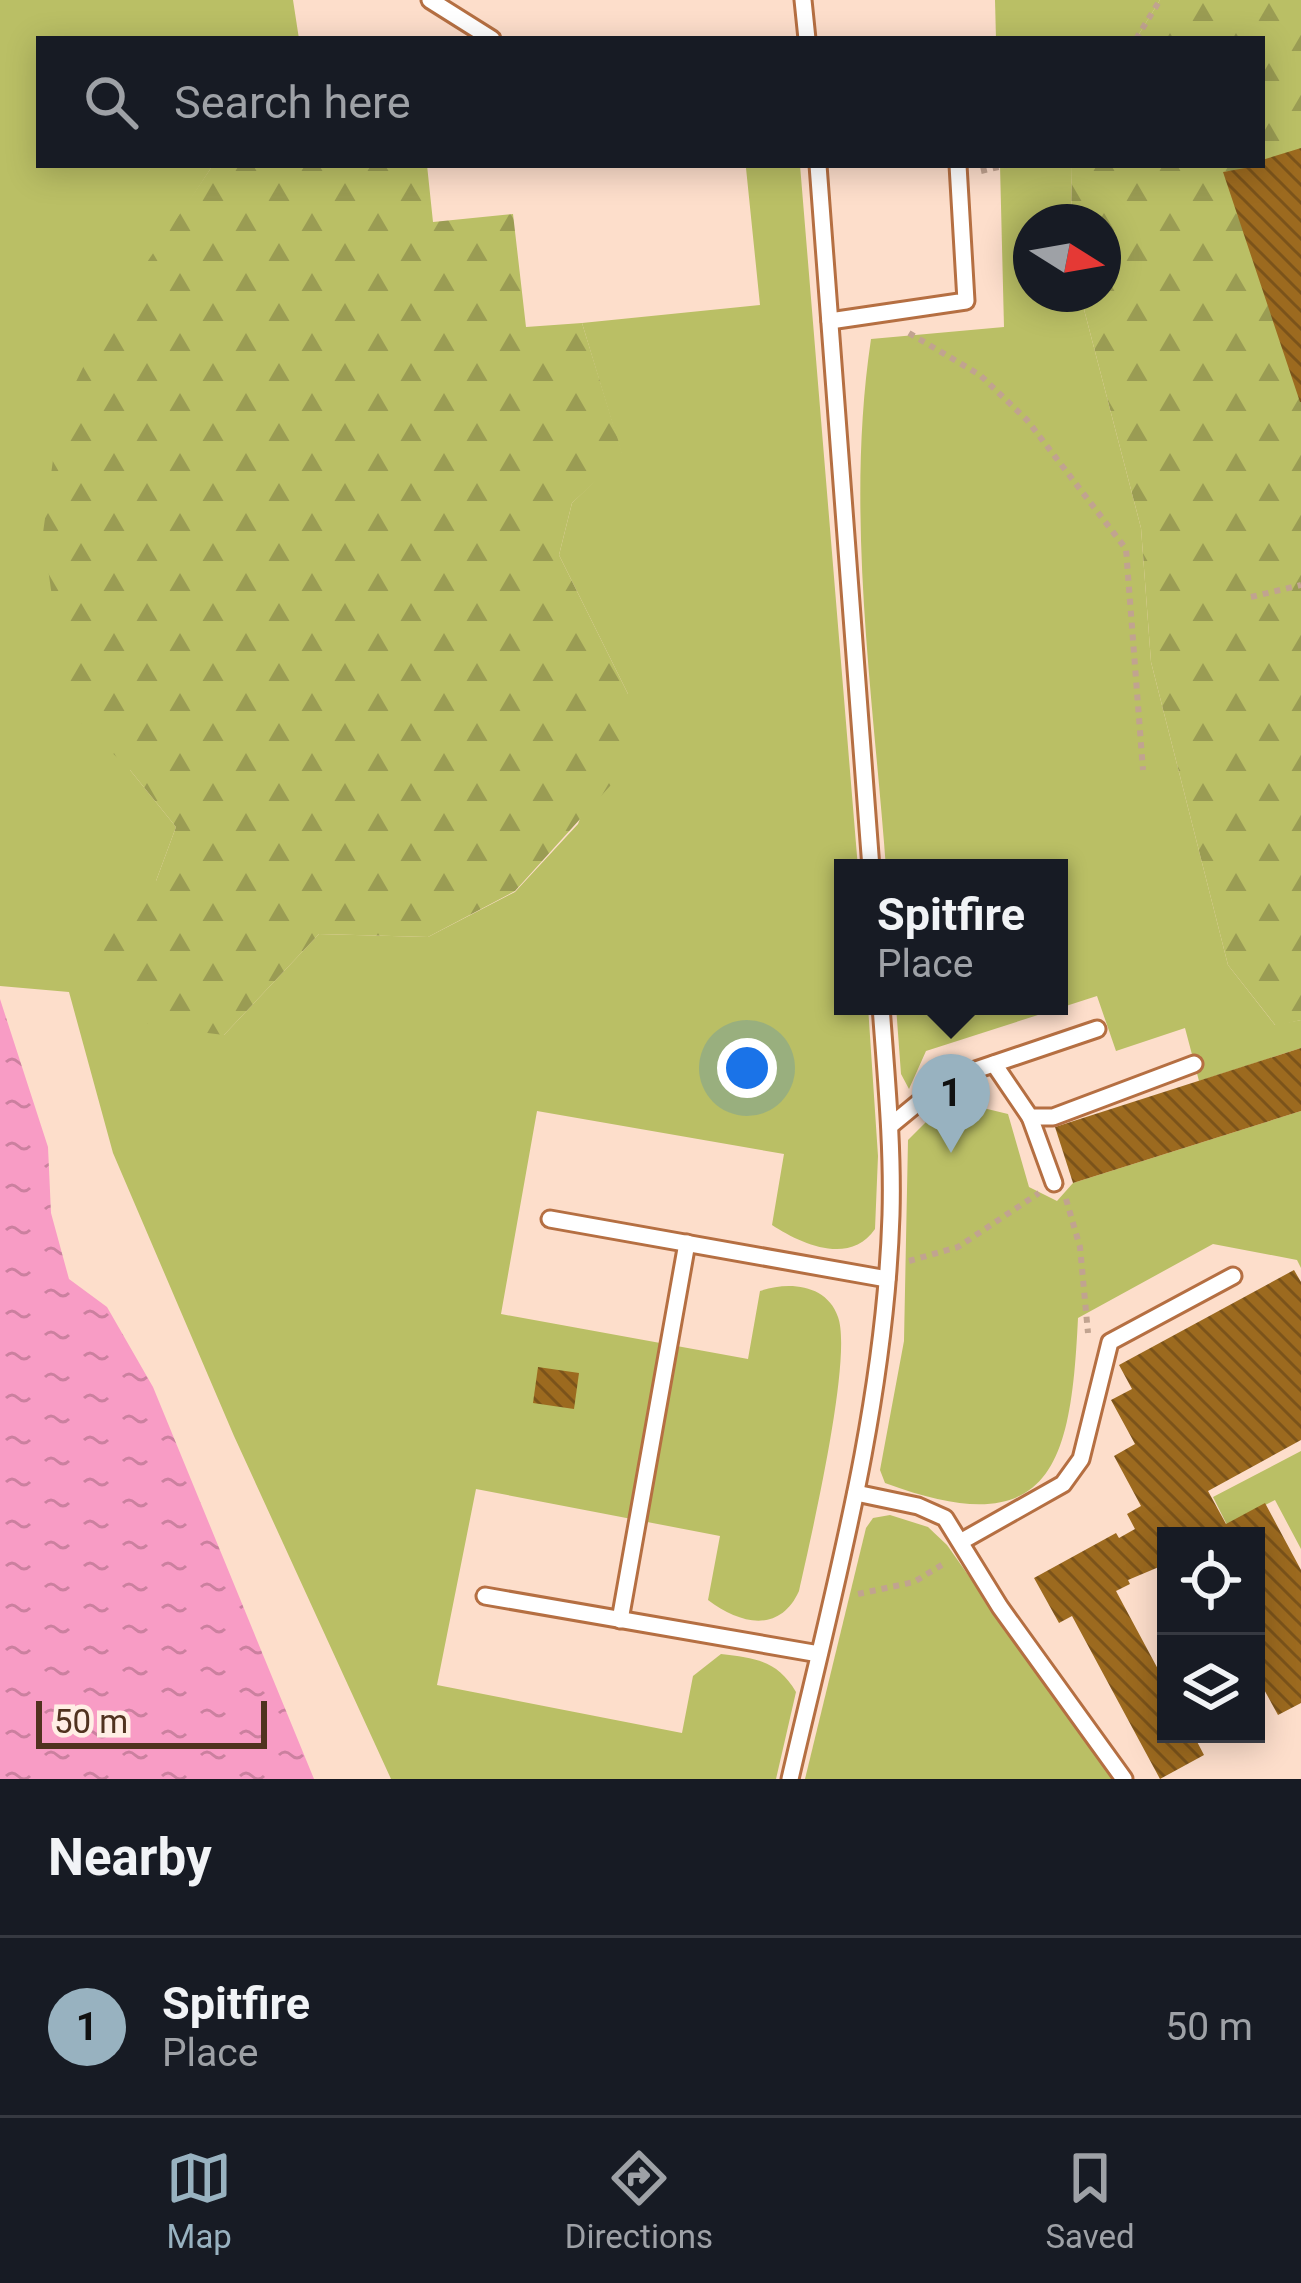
<!DOCTYPE html>
<style>
:root{--surface:#171b24;--page:#242831;--text:#f1f3f6;--muted:#9ea1a6;--line:#363941;--accent:#98b2c0}
body{margin:0;font-family:Roboto,sans-serif;background:var(--page);color:var(--text)}
.controls{position:absolute;right:36px;bottom:36px;display:grid;overflow:hidden;border-radius:0px;box-shadow:0 6px 30px #0003}
.controls button{width:108px;height:108px;display:grid;place-items:center;padding:0;border:0;border-bottom:3px solid var(--line);background:var(--surface);color:var(--text);font:60px sans-serif}
.compass{position:absolute;left:1013px;top:204px;width:108px;height:108px;border-radius:50%;background:var(--surface);box-shadow:0 6px 30px #0003;rotate:101deg}
.scale{position:absolute;left:36px;bottom:30px;width:231px;box-sizing:border-box;padding-left:12px;border:6px solid #50321f;border-top:0;font-size:33px;line-height:42px;white-space:nowrap;color:#50321f;-webkit-text-stroke:9px #ffeee5;paint-order:stroke}
.you{position:absolute;left:747px;top:1068px;width:42px;height:42px;margin:-30px;border:9px solid #fff;border-radius:50%;background:#1a73e8;box-shadow:0 0 0 18px #1a73e833}
.badge{display:grid;place-items:center;width:78px;height:78px;border-radius:50%;background:var(--accent);color:#111;font-size:39px;font-weight:700}
.pin{position:absolute;translate:-50% -99px;filter:drop-shadow(0 3px 6px #0008)}
.pin::after{content:'';position:absolute;top:63px;width:42px;height:36px;background:inherit;clip-path:polygon(0 0,100% 0,50% 100%)}
.popup{position:absolute;left:834px;top:859px;width:234px;height:156px;box-sizing:border-box;display:grid;place-content:center;border-radius:0px;background:var(--surface);filter:drop-shadow(0 3px 9px #0005);font-size:39px;white-space:nowrap;color:var(--muted)}
.popup b{font-size:45px;color:var(--text)}
.popup::after{content:'';position:absolute;left:50%;top:100%;margin-left:-24px;border:24px solid transparent;border-top-color:var(--surface)}
.list{margin:0;padding:0;list-style:none}
h2{display:flex;justify-content:space-between;align-items:center;height:156px;margin:0;padding:0 48px;font-size:51px}
h2 small{font-size:39px;font-weight:400;color:var(--muted)}
.list li{display:grid;grid-template-columns:78px 1fr auto;gap:36px;align-items:center;box-sizing:border-box;height:180px;padding:0 48px;border-top:3px solid var(--line)}
.list b{display:block;font-size:45px;white-space:nowrap}
.list p{margin:0;font-size:39px;white-space:nowrap;color:var(--muted)}
.list em{font-size:39px;font-style:normal;color:var(--muted)}
.icon{flex:none;width:66px;height:66px;fill:none;stroke:currentColor;stroke-width:2;stroke-linecap:round;stroke-linejoin:round}
.map{position:relative;flex:none;width:1301px;height:1779px;overflow:hidden}
.search{position:absolute;background:var(--surface);box-shadow:0 6px 30px #0003;left:36px;right:36px;top:36px;height:132px;display:flex;align-items:center;gap:30px;box-sizing:border-box;padding:0 42px;border-radius:0px;color:var(--muted);font-size:45px}
.sheet{height:336px;background:var(--surface)}
nav{display:flex;justify-content:space-around;align-items:center;box-sizing:border-box;height:168px;border-top:3px solid var(--line);background:var(--surface);font-size:33px;color:var(--muted)}
nav a{display:grid;justify-items:center;gap:6px}
nav .on{color:var(--accent)}
.map>svg:first-child{display:block}
.grass{fill:#babf65}
.forest{fill:url(#forest-firs)}
.water{fill:url(#water-ripples)}
.building{fill:url(#building-back-hatch)}
.lines{fill:none;stroke-linecap:round;stroke-linejoin:round}
.service-casing{stroke:#b56f42;stroke-width:21}
.path{stroke:#c1a390;stroke-width:6;stroke-dasharray:6 6;stroke-linecap:butt}
.service{stroke:#fff;stroke-width:15}
</style>
<div class="map">
<svg width="1301" height="1779" viewBox="0 0 1301 1779">
<defs>
<pattern id="forest-firs" width="22" height="20" patternUnits="userSpaceOnUse" patternTransform="scale(3)"><rect width="22" height="20" fill="#babf65"/><path d="M5 1l3.5 6h-7zM16 11l3.5 6h-7z" fill="#9a9c53"/></pattern>
<pattern id="water-ripples" width="26" height="14" patternUnits="userSpaceOnUse" patternTransform="scale(3)"><rect width="26" height="14" fill="#f89cc5"/><path d="M2 4q2-2 4 0t4 0M15 11q2-2 4 0t4 0" fill="none" stroke="#cb809f"/></pattern>
<pattern id="building-back-hatch" width="6" height="6" patternUnits="userSpaceOnUse" patternTransform="scale(3)"><rect width="6" height="6" fill="#9c6a1f"/><path d="M-1 5l2 2M0 0l6 6M5-1l2 2" fill="none" stroke="#7b531a"/></pattern>
</defs>
<rect width="100%" height="100%" fill="#fddecb"/>
<!-- grass -->
<g class="grass">
<path d="M0 0H293L299 39H39V165H213L177 220 130 770 176 827 156 881 224 1035 319 934 428 937 515 892 578 824 628 694 559 555 572 503 622 455 582 323 760 305 746 168 800 165 858 868H843V1006H868L878 1156 875 1229C850 1266 801 1244 772 1225L784 1154 537 1111 501 1314 748 1359 760 1291C788 1281 827 1284 838 1317 853 1358 810 1541 799 1591 780 1633 741 1625 708 1600L720 1536 476 1489 437 1685 682 1733 693 1676 721 1654C756 1658 778 1661 796 1692L776 1779H391L234 1436 113 1153 69 992 0 986Z"/>
<path d="M995 0H1160L1136 39H996Z"/>
<path d="M1000 165H1072L1071 222H1031V294H1080L1141 528 1151 662 1228 965 1275 1025 1301 1020V1048L1199 1081 1185 1028 1116 1051 1097 996 926 1051 909 1089 901 1074 896 1006H1059V868H886C873 693 845 513 871 339L1004 327Z"/>
<path d="M979 1107 1008 1114 1029 1187 1057 1201 1073 1183 1301 1111V1268L1297 1260 1213 1244 1078 1318C1071 1462 1054 1546 885 1483L880 1470 904 1341 908 1140 928 1120Z"/>
<path d="M1301 1451V1549L1275 1500 1227 1525 1213 1497Z"/>
<path d="M890 1515 928 1527 947 1545 1112 1779H805L866 1528 873 1518Z"/>
</g>
<!-- forest -->
<g class="forest">
<path d="M1160 0H1301V1020L1276 1026 1228 965 1151 662 1141 528 1080 294H1103V222H1071L1072 165H1262V39H1136Z"/>
<path d="M213 165H427L433 222 513 214 526 327 582 323 623 456 572 503 559 555 628 694 629 765 515 891 428 937 319 934 224 1035 150 1026 105 979 103 916 156 881 176 827 130 770 68 710 43 533 59 416 103 327Z"/>
</g>
<!-- water -->
<path class="water" d="M0 999 48 1147 51 1213 69 1279 107 1307 153 1387 314 1779H0Z"/>
<!-- building -->
<g class="building">
<path d="M1301 148V402H1300L1223 172 1262 165V160Z"/>
<path d="M1301 1048V1111L1073 1183 1055 1127Z"/>
<path d="M1294 1270 1301 1282V1440L1208 1491 1226 1524 1265 1503 1301 1570V1703L1278 1715 1256 1675V1536H1166V1564L1128 1580 1130 1584 1116 1591 1166 1684V1734H1193L1204 1755 1160 1779 1072 1616 1059 1623 1034 1578 1116 1533 1119 1538 1135 1529 1127 1514 1141 1506 1114 1456 1135 1444 1111 1400 1132 1389 1119 1365Z"/>
<path d="M538 1367 579 1373 574 1409 533 1403Z"/>
</g>
<g class="lines">
<!-- service casing -->
<g class="service-casing">
<g id="service">
<path d="M430 0 492 39"/>
<path d="M803 0 807 39"/>
<path d="M818 165 871 868"/>
<path d="M830 321 966 301 958 165"/>
<path d="M994 1064 1030 1117H1053L1194 1064"/>
<path d="M1030 1117 1054 1183"/>
<path d="M890 1126 946 1080 1097 1029"/>
<path d="M550 1219 887 1279"/>
<path d="M856 1493 918 1506 945 1518 1000 1607 1124 1779"/>
<path d="M962 1541 1063 1484 1081 1459 1110 1342 1233 1276"/>
<path d="M485 1596 819 1654"/>
<path d="M620 1620 687 1243"/>
<path d="M790 1779C833 1593 885 1407 891 1215 893 1145 886 1076 881 1006"/>
</g>
</g>
<!-- path -->
<g class="path">
<path d="M1136 39 1160 0"/>
<path d="M981 171 1007 165"/>
<path d="M909 333 980 375 1027 420 1126 549 1143 770"/>
<path d="M1251 597 1301 585"/>
<path d="M1066 1199 1080 1247 1088 1333"/>
<path d="M909 1261 958 1247 1039 1193"/>
<path d="M858 1594 914 1582 945 1563"/>
</g>
<!-- service -->
<use href="#service" class="service"/>
</g>
</svg>
<div class="controls">
<button><svg class="icon" aria-label="locate" viewBox="0 0 24 24"><circle cx="12" cy="12" r="6"/><path d="M12 2v4M12 18v4M2 12h4M18 12h4"/></svg></button>
<button><svg class="icon" aria-label="layers" viewBox="0 0 24 24"><path d="M12 4l9 5-9 5-9-5zM3 14l9 5 9-5"/></svg></button>
</div>
<svg class="compass" viewBox="-18 -18 36 36"><path d="M0-13l5 13h-10z" fill="#e53935"/><path d="M0 13l5-13h-10z" fill="#9ea1a6"/></svg>
<div class="scale">50 m</div>
<div class="you"></div>
<div class="pin badge" style="left:951px;top:1153px">1</div>
<div class="popup"><b>Spitfire</b>Place</div>
<div class="search"><svg class="icon" aria-label="search" viewBox="0 0 24 24"><circle cx="10" cy="10" r="6"/><path d="M15 15l6 6"/></svg>Search here</div>
</div>
<section class="sheet">
<h2>Nearby<small></small></h2>
<ul class="list">
<li><span class="badge">1</span><div><b>Spitfire</b><p>Place</p></div><em>50 m</em></li>
</ul>
</section>
<nav>
<a class="on"><svg class="icon" aria-label="map" viewBox="0 0 24 24"><path d="M3 6l6-2 6 2 6-2v14l-6 2-6-2-6 2zM9 4v14M15 6v14"/></svg>Map</a>
<a><svg class="icon" aria-label="directions" viewBox="0 0 24 24"><path d="M12 3l9 9-9 9-9-9zM9 14v-3h6M13 9l2 2-2 2"/></svg>Directions</a>
<a><svg class="icon" aria-label="saved" viewBox="0 0 24 24"><path d="M7 4h10v16l-5-4-5 4z"/></svg>Saved</a>
</nav>
